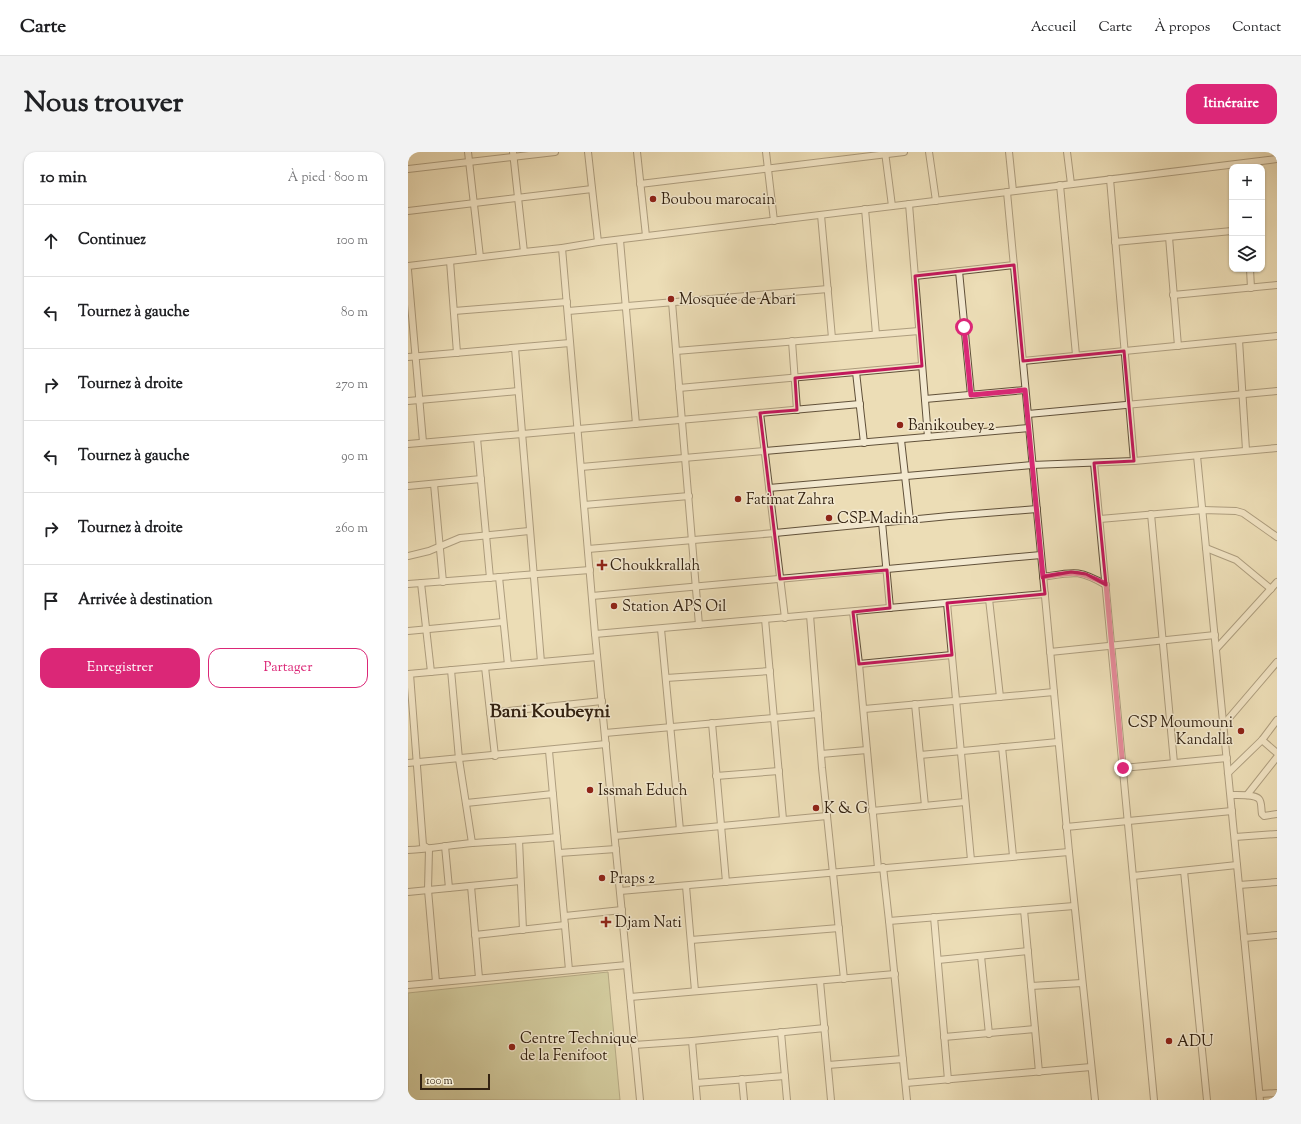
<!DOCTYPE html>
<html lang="fr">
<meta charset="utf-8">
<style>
:root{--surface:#fff;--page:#f2f2f2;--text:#202124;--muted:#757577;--line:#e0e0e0;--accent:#db2777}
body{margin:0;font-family:"Sorts Mill Goudy",serif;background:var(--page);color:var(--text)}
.controls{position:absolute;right:12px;top:12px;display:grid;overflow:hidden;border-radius:8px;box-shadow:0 1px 3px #0004}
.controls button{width:36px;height:36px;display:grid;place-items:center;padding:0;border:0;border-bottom:1px solid var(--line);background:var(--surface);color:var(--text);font:20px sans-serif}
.scale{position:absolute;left:12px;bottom:10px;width:70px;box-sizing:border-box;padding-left:4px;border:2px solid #321;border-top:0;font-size:11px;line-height:14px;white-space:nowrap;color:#321;-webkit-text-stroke:3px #f3e9d0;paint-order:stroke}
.stop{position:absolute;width:12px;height:12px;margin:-9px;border:3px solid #db2777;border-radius:50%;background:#fff}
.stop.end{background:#db2777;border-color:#fff;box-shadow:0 1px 4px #0008}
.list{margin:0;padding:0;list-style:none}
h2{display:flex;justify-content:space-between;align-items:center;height:52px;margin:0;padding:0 16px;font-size:17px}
h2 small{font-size:13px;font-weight:400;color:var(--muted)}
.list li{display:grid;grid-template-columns:26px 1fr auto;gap:12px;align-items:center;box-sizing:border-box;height:72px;padding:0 16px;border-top:1px solid var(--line)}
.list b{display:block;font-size:15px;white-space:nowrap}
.list em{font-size:13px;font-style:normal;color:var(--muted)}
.actions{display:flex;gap:8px;padding:12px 16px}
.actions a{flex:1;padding:9px 0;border:1px solid var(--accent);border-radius:12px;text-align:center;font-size:14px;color:var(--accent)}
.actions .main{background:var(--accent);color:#fff}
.icon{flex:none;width:22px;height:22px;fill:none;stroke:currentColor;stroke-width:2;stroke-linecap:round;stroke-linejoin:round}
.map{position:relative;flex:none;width:869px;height:948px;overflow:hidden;border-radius:12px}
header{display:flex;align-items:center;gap:24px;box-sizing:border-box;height:56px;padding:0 20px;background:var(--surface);border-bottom:1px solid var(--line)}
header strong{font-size:19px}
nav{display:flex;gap:22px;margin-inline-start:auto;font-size:14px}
.intro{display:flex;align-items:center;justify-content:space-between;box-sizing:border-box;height:96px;padding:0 24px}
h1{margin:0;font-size:28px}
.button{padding:10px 18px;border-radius:12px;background:var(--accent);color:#fff;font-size:14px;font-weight:700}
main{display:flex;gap:24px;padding:0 24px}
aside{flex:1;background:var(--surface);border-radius:12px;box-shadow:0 1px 3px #0004}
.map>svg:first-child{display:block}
.green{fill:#bbc08c;stroke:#77714e}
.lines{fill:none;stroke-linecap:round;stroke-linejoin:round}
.minor-casing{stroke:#61513a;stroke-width:8}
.minor{stroke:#f3e9d0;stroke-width:6}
.route{stroke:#db2777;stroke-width:5}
.marked{fill:none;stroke:#c2185b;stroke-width:3;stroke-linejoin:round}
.poi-dot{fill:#8f2418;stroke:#f3e9d0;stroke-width:1.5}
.labels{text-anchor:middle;stroke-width:3;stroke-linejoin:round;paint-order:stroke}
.poi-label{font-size:15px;fill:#321;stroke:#f3e9d0;text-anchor:start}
.district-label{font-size:19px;font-weight:bold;fill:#321;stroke:#f3e9d0}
</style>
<header>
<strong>Carte</strong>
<nav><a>Accueil</a><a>Carte</a><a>À propos</a><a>Contact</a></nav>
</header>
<div class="intro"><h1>Nous trouver</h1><a class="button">Itinéraire</a></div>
<main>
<aside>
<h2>10 min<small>À pied · 800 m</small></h2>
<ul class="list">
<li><svg class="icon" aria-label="ahead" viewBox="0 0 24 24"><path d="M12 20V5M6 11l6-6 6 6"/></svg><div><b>Continuez</b></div><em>100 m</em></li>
<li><svg class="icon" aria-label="left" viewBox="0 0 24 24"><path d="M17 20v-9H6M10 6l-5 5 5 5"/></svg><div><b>Tournez à gauche</b></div><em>80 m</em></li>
<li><svg class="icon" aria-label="right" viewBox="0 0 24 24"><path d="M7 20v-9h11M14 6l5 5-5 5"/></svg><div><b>Tournez à droite</b></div><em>270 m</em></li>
<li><svg class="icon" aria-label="left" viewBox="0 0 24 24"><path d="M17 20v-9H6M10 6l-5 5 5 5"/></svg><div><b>Tournez à gauche</b></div><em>90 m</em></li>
<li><svg class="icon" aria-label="right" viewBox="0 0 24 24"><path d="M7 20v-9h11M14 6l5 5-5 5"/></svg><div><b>Tournez à droite</b></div><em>260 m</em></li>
<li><svg class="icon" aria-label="arrive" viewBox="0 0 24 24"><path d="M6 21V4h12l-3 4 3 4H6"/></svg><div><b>Arrivée à destination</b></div></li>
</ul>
<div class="actions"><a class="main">Enregistrer</a><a>Partager</a></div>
</aside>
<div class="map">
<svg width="869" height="948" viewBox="0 0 869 948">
<rect width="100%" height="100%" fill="#ecddb6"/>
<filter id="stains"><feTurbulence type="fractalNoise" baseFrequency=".005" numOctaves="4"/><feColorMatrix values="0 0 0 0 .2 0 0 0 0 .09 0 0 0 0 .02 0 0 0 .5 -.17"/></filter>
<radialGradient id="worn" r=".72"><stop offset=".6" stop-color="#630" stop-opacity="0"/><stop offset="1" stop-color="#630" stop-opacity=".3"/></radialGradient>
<!-- green -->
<path class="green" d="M200 820 212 948H0V841Z"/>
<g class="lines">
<!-- minor casing -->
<g class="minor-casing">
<g id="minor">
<path d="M60 0 72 105"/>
<path d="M105 0 116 100"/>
<path d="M180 0 190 90"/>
<path d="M229 0 238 84"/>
<path d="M358 0 366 69"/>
<path d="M477 0 484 54"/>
<path d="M521 0 528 49"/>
<path d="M601 0 605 39"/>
<path d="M659 0 663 32"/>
<path d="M0 17 147 0"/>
<path d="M702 27 726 309"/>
<path d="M232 32 496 0"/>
<path d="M652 33 668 203"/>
<path d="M599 40 661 700 687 948"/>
<path d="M501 52 520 285"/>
<path d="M457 57 468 182"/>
<path d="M0 59 184 37"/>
<path d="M413 63 424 186"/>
<path d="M761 85 770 194"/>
<path d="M212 88 228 272"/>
<path d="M707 90 824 79"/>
<path d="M154 96 187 482 232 948"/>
<path d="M42 109 49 201"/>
<path d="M0 114 116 100 154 96 190 90 869 7"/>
<path d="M842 117 843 136"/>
<path d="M0 118 15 290"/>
<path d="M551 119 563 243"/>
<path d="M507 124 606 113"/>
<path d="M765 143 869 133"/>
<path d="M264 150 291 473"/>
<path d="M46 159 159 150"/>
<path d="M160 159 420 137"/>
<path d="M831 188 838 298"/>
<path d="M384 189 389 258"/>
<path d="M107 196 133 510"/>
<path d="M268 199 511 179"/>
<path d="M0 205 162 191"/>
<path d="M615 209 869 184"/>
<path d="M448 220 456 291"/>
<path d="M271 236 514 214"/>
<path d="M517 247 617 238"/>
<path d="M0 249 110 239"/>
<path d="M352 261 377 466"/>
<path d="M620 262 869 239"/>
<path d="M69 286 82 426"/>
<path d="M493 288 502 368"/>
<path d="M0 292 452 252"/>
<path d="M789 304 852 948"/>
<path d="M686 311 746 948"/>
<path d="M173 315 621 276"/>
<path d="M26 332 35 430"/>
<path d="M0 334 73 327"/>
<path d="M361 336 624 313 726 309 869 296"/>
<path d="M176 353 281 344"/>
<path d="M743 362 766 611"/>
<path d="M692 367 795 358 828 359 835 361 869 385"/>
<path d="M474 370 482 456"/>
<path d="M798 396 828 408 863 437"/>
<path d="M180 397 367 381 541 364 629 357"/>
<path d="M0 404 21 399 52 386 121 379"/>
<path d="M91 425 100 513"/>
<path d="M635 425C666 420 670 417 698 433"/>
<path d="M13 431 23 520"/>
<path d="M0 432 182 418"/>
<path d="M184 444 633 403"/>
<path d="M581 447 592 545"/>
<path d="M539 451 563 708"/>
<path d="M445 460 451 512 470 716"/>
<path d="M402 463 414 616 436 827"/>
<path d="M357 467 375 667"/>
<path d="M253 477 272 678"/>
<path d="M0 479 95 470"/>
<path d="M187 482 637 442"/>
<path d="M808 497 869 430"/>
<path d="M642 500 807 483"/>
<path d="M451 512 544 503"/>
<path d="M77 515 87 604"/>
<path d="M43 518 51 607 64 691"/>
<path d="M0 522 189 505"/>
<path d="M2 522 15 693 21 697 20 738 28 830"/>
<path d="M258 526 362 519"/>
<path d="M507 552 517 654"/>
<path d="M456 557 646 540"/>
<path d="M82 561 194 549"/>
<path d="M304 571 318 730"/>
<path d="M816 572 869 510"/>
<path d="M197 581 410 562"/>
<path d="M854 588 869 601"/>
<path d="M594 595 605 704"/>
<path d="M141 599 161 818"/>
<path d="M413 602 459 598"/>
<path d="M512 603 650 590"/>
<path d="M0 611 198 592"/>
<path d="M715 616 819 606"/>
<path d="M820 621 854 588 869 568"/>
<path d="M308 624 371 619"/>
<path d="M823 643C829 643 847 642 851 647 854 650 853 658 854 662L856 664 869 662"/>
<path d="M839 643 869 605"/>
<path d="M58 651 145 642"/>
<path d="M464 659 557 650"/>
<path d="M658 675 824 659"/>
<path d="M207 684 419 664"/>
<path d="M827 685 869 682"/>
<path d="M111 688 115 778"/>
<path d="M37 694 41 736"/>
<path d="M0 698C22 697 42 693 64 691 92 689 121 688 149 685"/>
<path d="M151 701 208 697"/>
<path d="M475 715 481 769 499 948"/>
<path d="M776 719 799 948"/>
<path d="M725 724 829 713"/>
<path d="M831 733 869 730"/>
<path d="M63 734 71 826"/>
<path d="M278 734 287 839"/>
<path d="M212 739 661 700"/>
<path d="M0 740 112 729"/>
<path d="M616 758 631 920"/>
<path d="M157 764 214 758"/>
<path d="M526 765 540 928"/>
<path d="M481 769 666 754"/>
<path d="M67 783 157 773"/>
<path d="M836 786 869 783"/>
<path d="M283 788 431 776"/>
<path d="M573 804 581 882"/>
<path d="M530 808 620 799"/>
<path d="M412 829 423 948"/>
<path d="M0 833 219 813"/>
<path d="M623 834 674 831"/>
<path d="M222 845 487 822"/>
<path d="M373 880 379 948"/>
<path d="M536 885 627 877"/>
<path d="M284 889 289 948"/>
<path d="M226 893 284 889 417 876"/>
<path d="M420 913 495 907"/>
<path d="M334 927 336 948"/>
<path d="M288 931 377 924"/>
<path d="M498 931 683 915"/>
<path d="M852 942 869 941"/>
</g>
</g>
<!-- minor -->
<use href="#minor" class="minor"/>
</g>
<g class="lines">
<!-- route -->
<path class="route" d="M556 175 563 243 617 238 635 425C666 420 669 418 698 432L715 616"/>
</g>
<!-- marked area -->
<path d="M0 0H869V948H0ZM606 113 615 209 716 199 726 309 686 311 698 433 678 422 663 420 635 425 637 442 539 451 544 503 451 512 445 460 482 456 479 418 372 427 352 261 389 258 387 226 514 214 507 124Z" fill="#ecddb6" fill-opacity=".55" fill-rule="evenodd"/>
<path class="marked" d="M606 113 615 209 716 199 726 309 686 311 698 433 678 422 663 420 635 425 637 442 539 451 544 503 451 512 445 460 482 456 479 418 372 427 352 261 389 258 387 226 514 214 507 124Z"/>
<!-- markers -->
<g class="poi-dot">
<circle cx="245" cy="47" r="4"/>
<circle cx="263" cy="147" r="4"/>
<circle cx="492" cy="273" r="4"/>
<circle cx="330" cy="347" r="4"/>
<circle cx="421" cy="366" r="4"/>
<path d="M192 407h4v4h4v4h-4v4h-4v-4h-4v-4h4z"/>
<circle cx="206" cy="454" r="4"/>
<circle cx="833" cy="579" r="4"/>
<circle cx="182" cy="638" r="4"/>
<circle cx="408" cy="656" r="4"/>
<circle cx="194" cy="726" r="4"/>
<path d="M196 764h4v4h4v4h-4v4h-4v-4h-4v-4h4z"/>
<circle cx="761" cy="889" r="4"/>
<circle cx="104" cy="895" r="4"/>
</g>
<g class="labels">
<!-- poi labels -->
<g class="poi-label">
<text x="253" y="52">Boubou marocain</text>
<text x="271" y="152">Mosquée de Abari</text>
<text x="500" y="278">Banikoubey 2</text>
<text x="338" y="352">Fatimat Zahra</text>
<text x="429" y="371">CSP Madina</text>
<text x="202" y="418">Choukkrallah</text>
<text x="214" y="459">Station APS Oil</text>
<text x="825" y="575" text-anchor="end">CSP Moumouni<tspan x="825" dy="17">Kandalla</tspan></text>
<text x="190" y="643">Issmah Educh</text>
<text x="416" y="661">K &amp; G</text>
<text x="202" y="731">Praps 2</text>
<text x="207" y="775">Djam Nati</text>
<text x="112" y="891">Centre Technique<tspan x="112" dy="17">de la Fenifoot</tspan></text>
<text x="769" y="894">ADU</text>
</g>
<!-- district labels -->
<g class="district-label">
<text x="142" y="565">Bani Koubeyni</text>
</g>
</g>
<rect width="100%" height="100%" filter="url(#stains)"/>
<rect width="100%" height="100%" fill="url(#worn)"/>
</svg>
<div class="controls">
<button>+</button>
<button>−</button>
<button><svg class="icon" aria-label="layers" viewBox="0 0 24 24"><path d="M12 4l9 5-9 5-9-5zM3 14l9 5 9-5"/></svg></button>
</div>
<div class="scale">100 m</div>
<div class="stop" style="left:556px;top:175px"></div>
<div class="stop end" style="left:715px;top:616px"></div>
</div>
</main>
